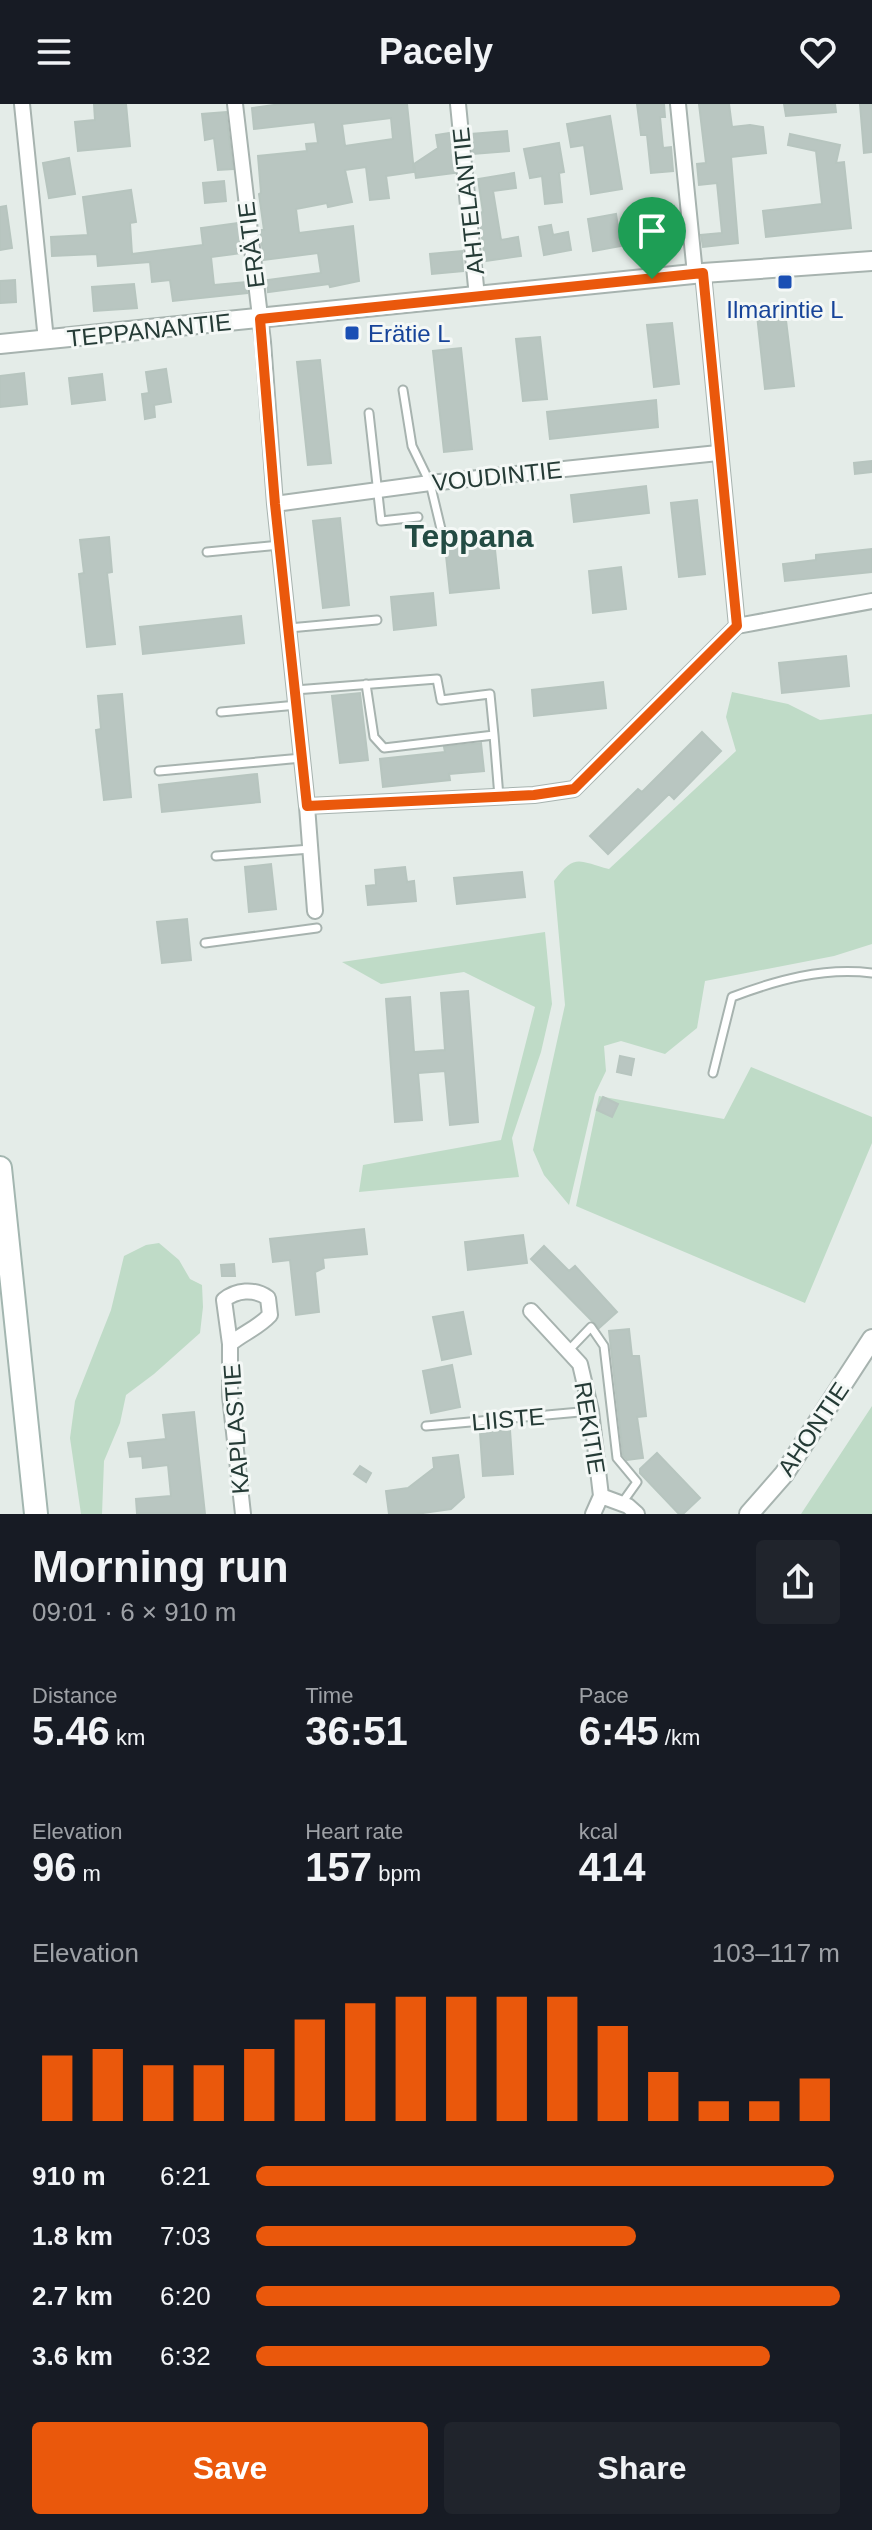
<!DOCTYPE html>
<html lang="en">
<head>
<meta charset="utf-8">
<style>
	:root { --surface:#171b24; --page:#20242c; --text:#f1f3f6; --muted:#9ea1a6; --accent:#ea580c }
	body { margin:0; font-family:Arial,sans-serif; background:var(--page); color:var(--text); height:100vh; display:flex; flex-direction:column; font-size:30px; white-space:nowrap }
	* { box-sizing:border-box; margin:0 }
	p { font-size:26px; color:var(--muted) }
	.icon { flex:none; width:44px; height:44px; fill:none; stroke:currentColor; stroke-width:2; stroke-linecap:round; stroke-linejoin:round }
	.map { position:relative; height:1410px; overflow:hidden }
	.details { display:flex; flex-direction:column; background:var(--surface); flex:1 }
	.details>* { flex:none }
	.pin { position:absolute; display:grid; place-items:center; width:68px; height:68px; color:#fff; margin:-82px -34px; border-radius:50% 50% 50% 0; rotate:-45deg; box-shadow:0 0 8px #0007 }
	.pin .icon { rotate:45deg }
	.round { display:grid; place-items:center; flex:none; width:84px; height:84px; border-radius:8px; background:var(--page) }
	.head { display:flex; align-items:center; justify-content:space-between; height:136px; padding:0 32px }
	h1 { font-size:44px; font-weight:700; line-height:60px }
	.metrics { display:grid; grid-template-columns:repeat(3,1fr); gap:12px; height:136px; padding:8px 32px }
	.metrics div { display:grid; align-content:center }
	.metrics b { font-size:40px; font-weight:700 }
	.metrics small { font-size:22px; font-weight:400 }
	.metrics p { font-size:22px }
	.chart { height:224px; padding:16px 32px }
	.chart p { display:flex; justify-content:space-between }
	.chart svg { width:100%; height:144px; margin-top:8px; stroke:var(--accent); stroke-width:6 }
	.action { display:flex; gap:16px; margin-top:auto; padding:16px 32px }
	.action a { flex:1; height:92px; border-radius:8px; background:var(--accent); color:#fff; font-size:32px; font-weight:700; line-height:92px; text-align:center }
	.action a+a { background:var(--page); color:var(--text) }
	ul { padding:0 32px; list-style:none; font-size:26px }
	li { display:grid; grid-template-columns:128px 96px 1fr; align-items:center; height:60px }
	li i { height:20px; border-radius:10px; background:var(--accent) }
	header { display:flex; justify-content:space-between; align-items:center; height:104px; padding:0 32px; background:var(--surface); font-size:36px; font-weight:700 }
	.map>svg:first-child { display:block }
	.green { fill:#bfdbc7 }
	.building { fill:#b9c6c1; stroke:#b7c5bf; stroke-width:2; fill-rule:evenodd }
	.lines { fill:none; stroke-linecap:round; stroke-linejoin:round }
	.service-casing { stroke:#a7b3af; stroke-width:11 }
	.minor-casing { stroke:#a7b3af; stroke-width:18 }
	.tertiary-casing { stroke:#a7b3af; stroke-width:22 }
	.secondary-casing { stroke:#a3b6b0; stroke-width:26 }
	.service { stroke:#fff; stroke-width:7 }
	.minor { stroke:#fff; stroke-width:14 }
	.tertiary { stroke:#fff; stroke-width:18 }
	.secondary { stroke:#fff; stroke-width:22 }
	.route-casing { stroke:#fff; stroke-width:16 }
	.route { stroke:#ea580c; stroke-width:10 }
	.transit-dot { fill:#1a4fb4; stroke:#f4f8f6; stroke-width:3 }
	.labels { text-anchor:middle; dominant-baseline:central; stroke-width:6; stroke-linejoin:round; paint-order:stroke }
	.street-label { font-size:24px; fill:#253b36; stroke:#f4f8f6 }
	.transit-label { font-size:24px; fill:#164399; stroke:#f4f8f6 }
	.district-label { font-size:32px; font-weight:bold; fill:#234b43; stroke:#f4f8f6 }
</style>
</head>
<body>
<header><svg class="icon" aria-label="menu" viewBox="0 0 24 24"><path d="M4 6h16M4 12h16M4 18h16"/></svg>Pacely<svg class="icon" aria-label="heart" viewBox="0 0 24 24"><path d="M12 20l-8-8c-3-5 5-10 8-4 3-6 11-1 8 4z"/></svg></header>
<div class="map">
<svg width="872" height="1410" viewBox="0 0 872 1410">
	<rect width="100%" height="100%" fill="#e4ece8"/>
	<path class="green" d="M732,588L788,600L820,616L872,610V840L834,852L705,877L697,924L665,950L621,937L604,942L606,967L595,990L569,1101L544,1071L533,1046L565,901L554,777C575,749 578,757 609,765L736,647L726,613Z
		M545,828L552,900L541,948L512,1034L519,1073L359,1088L363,1061L501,1036L535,903L464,868L381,880L342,858Z
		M751,963L872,1013V1039L805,1199L576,1102L599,992L724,1015Z
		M159,1139L179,1156L190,1175L202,1181L203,1203L200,1229L154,1270L126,1291L120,1319L104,1357L102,1410H81L70,1334L75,1297L111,1206L124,1152L146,1141Z
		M872,1302V1410H801Z"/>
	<path class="building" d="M94,0H126L130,42L78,47L75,18L95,16Z
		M281,0H407L414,68L386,72L389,94L370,96L366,63L345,66L352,98L328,103L327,99L296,105L299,129L353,122L359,177L330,183L329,180L268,188L267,176L321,169L318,149L264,156L260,126H264L259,90L261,89L258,52L307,47L306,40L318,39L315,18L254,25L252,4ZM391,14L393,35L345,42L342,20Z
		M637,0H664L665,13H660L663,44L671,43L673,67L651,69L647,31H641Z
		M699,0H729L732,23L750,21L763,23L766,49L731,53L738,139L703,143L701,131L722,129L717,79L699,81L697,60L706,59Z
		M784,0H835L836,8L786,12Z
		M860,0H872V48L864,49Z
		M226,8L233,65L218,66L214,34L205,36L202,10Z
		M610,12L622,85L591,90L584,41L571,43L567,20Z
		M507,27L509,47L473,50L471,30Z
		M450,29L455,69L416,74L414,60L438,44L436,31Z
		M790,30L840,41L836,59L844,58L851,124L766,133L763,107L822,100L816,47L788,41Z
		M559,39L564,68L559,69L562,98L545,100L542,72L530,74L524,45Z
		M69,54L75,90L49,94L43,59Z
		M514,69L516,84L493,87L501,136L518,133L521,152L485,157L479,109L483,108L478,75Z
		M224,77L226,97L205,99L203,79Z
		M131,86L136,118L130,119L132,150L203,141L201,124L239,119L242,149L211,153L214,181L246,178L247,189L173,197L170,176L152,178L150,158L98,162L97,150L52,152L51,133L88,131L83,93Z
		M6,102L12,144L0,146V103Z
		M674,102L679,135L651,139L646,107Z
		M616,110L621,142L593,147L588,115Z
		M551,121L553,131L568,128L571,146L544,151L539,123Z
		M462,147L463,167L432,170L430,150Z
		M15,176L16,198L0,199V177Z
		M134,180L137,204L94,207L92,183Z
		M785,208L794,282L765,285L757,211Z
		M672,219L679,280L654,283L647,221Z
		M540,233L547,295L523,297L516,235Z
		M461,244L472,345L444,348L433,247Z
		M320,256L331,359L308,361L297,258Z
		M166,265L171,298L154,301L155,313L145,315L142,290L149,289L146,268Z
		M24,269L27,300L0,303V272Z
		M102,270L105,296L72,300L69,274Z
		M656,296L658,323L550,335L547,308Z
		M872,357V368L855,370L854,359Z
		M646,382L649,409L574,418L571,391Z
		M697,396L705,470L679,473L671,399Z
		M340,414L349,501L323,504L313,417Z
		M109,433L112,468L107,469L115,540L87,543L79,470L84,469L80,436Z
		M494,436L499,484L450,489L445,442Z
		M872,445V468L785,477L783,460L816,456V451Z
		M621,463L626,505L593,509L589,467Z
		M433,489L436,521L394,526L391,493Z
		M241,512L244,539L143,550L140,523Z
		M846,552L849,582L782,589L779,559Z
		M603,578L606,604L534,612L532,586Z
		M360,589L368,656L340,659L332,592Z
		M122,590L131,693L104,696L96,626L101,625L98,592Z
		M702,628L721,647L674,695L669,690L608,750L590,732L638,685L642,688Z
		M481,639L484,667L449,670L450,676L383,683L380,655L445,648L444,643Z
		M257,670L260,698L162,708L159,681Z
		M271,760L276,805L249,808L245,763Z
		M405,763L407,778L414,777L416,797L368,801L366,782L376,781L375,766Z
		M522,768L525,793L457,800L454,774Z
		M187,815L191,856L162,859L157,818Z
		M468,887L478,1018L450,1021L445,967L418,969L422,1016L395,1018L386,895L410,893L414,948L445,946L441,889Z
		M620,952L634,955L631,971L617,968Z
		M603,993L618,1000L612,1013L597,1006Z
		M364,1125L367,1150L323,1154L324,1164L315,1168L319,1208L296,1211L290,1156L273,1158L270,1135Z
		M523,1131L527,1159L468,1166L465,1138Z
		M544,1142L569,1167L575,1162L617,1208L599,1224L531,1155Z
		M234,1160L235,1172H222L221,1161Z
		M463,1208L471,1250L442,1256L433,1213Z
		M629,1225L632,1252H639L646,1312L637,1313L643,1354L627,1356L623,1351L609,1227Z
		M452,1261L460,1303L431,1309L423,1267Z
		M194,1308L205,1410L137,1409L136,1395L171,1392L168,1361L143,1364L142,1352L130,1353L128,1339L166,1335L163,1311Z
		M510,1326L513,1370L483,1372L480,1329Z
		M657,1349L700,1394L683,1410H679L640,1369V1365Z
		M458,1351L464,1393L451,1405L416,1410H389L386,1387L408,1384L434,1364L433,1354Z
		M360,1362L371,1369L366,1378L354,1370Z"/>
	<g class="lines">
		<g class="service-casing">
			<path id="service" d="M403,286L412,342L430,379L441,425
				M369,309L381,417L418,413
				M207,448L280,441
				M289,524L377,516
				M295,586L437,575L441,596L490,590L494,631L384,644L374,633L366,580
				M221,608L297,601
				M494,631L499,693
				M159,667L302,654
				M216,752L311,745
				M205,839L317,824
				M713,969L732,893C777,876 823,863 872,869
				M568,1247L591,1223L604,1242L617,1354L637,1378L622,1399
				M426,1322L591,1307"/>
		</g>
		<g class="minor-casing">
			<path id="minor" d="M22,0L46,236
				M235,0L263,238L275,400L307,702L315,807
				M458,0L477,193
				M678,0L695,170
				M703,169L737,522
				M275,400L430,379L718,349
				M307,702L534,691L574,685L737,522L872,497
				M531,1207L580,1260L591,1307L601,1392L593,1410
				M230,1240C243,1229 258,1224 270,1211L268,1194C254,1184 236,1186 224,1196L230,1240V1292L243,1410
				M601,1392L628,1402L637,1410"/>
		</g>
		<g class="tertiary-casing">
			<path id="tertiary" d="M0,240L703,169L872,157
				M749,1410L784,1370L872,1235"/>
		</g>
		<g class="secondary-casing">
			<path id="secondary" d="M0,1064L36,1410"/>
		</g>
		<use href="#service" class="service"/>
		<use href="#minor" class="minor"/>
		<use href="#tertiary" class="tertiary"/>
		<use href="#secondary" class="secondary"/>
	</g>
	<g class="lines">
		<g class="route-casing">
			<path id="route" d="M703,169L737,522L574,685L534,691L307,702L275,400L260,215Z"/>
		</g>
		<use href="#route" class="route"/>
	</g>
	<g class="transit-dot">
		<rect x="777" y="170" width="16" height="16" rx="4"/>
		<rect x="344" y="221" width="16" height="16" rx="4"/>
	</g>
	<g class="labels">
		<g class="street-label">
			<text transform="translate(468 97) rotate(-96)">AHTELANTIE</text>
			<text transform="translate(251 141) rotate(-97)">ERÄTIE</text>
			<text transform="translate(149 226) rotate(-6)">TEPPANANTIE</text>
			<text transform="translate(497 372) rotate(-6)">VOUDINTIE</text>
			<text transform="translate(508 1315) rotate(-5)">LIISTE</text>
			<text transform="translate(590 1324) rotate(81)">REKITIE</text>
			<text transform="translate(236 1325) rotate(-94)">KAPLASTIE</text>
			<text transform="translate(813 1325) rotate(-56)">AHONTIE</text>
		</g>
		<g class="transit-label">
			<text x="785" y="205">Ilmarintie L</text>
			<text x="368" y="229" text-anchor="start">Erätie L</text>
		</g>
		<g class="district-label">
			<text x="469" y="432">Teppana</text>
		</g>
	</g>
</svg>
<div class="pin" style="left:652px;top:175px;background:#1e9e55"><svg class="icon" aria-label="arrive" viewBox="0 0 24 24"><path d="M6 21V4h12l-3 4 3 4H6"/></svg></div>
</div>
<section class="details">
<div class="head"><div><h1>Morning run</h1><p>09:01 · 6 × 910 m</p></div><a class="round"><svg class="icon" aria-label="share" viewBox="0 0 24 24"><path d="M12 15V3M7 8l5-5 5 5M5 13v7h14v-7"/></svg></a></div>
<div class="metrics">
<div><p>Distance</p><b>5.46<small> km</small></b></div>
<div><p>Time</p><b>36:51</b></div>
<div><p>Pace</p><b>6:45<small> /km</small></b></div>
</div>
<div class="metrics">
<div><p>Elevation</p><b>96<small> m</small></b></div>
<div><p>Heart rate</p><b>157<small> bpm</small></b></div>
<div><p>kcal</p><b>414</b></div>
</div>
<div class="chart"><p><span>Elevation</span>103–117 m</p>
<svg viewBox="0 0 160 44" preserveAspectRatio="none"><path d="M5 44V24M15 44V22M25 44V27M35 44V27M45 44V22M55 44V13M65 44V8M75 44V6M85 44V6M95 44V6M105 44V6M115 44V15M125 44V29M135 44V38M145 44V38M155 44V31"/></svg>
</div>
<ul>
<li><b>910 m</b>6:21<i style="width:99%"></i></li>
<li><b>1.8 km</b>7:03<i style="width:65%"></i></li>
<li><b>2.7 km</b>6:20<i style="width:100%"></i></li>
<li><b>3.6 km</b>6:32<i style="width:88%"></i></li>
</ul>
<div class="action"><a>Save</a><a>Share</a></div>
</section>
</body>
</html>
